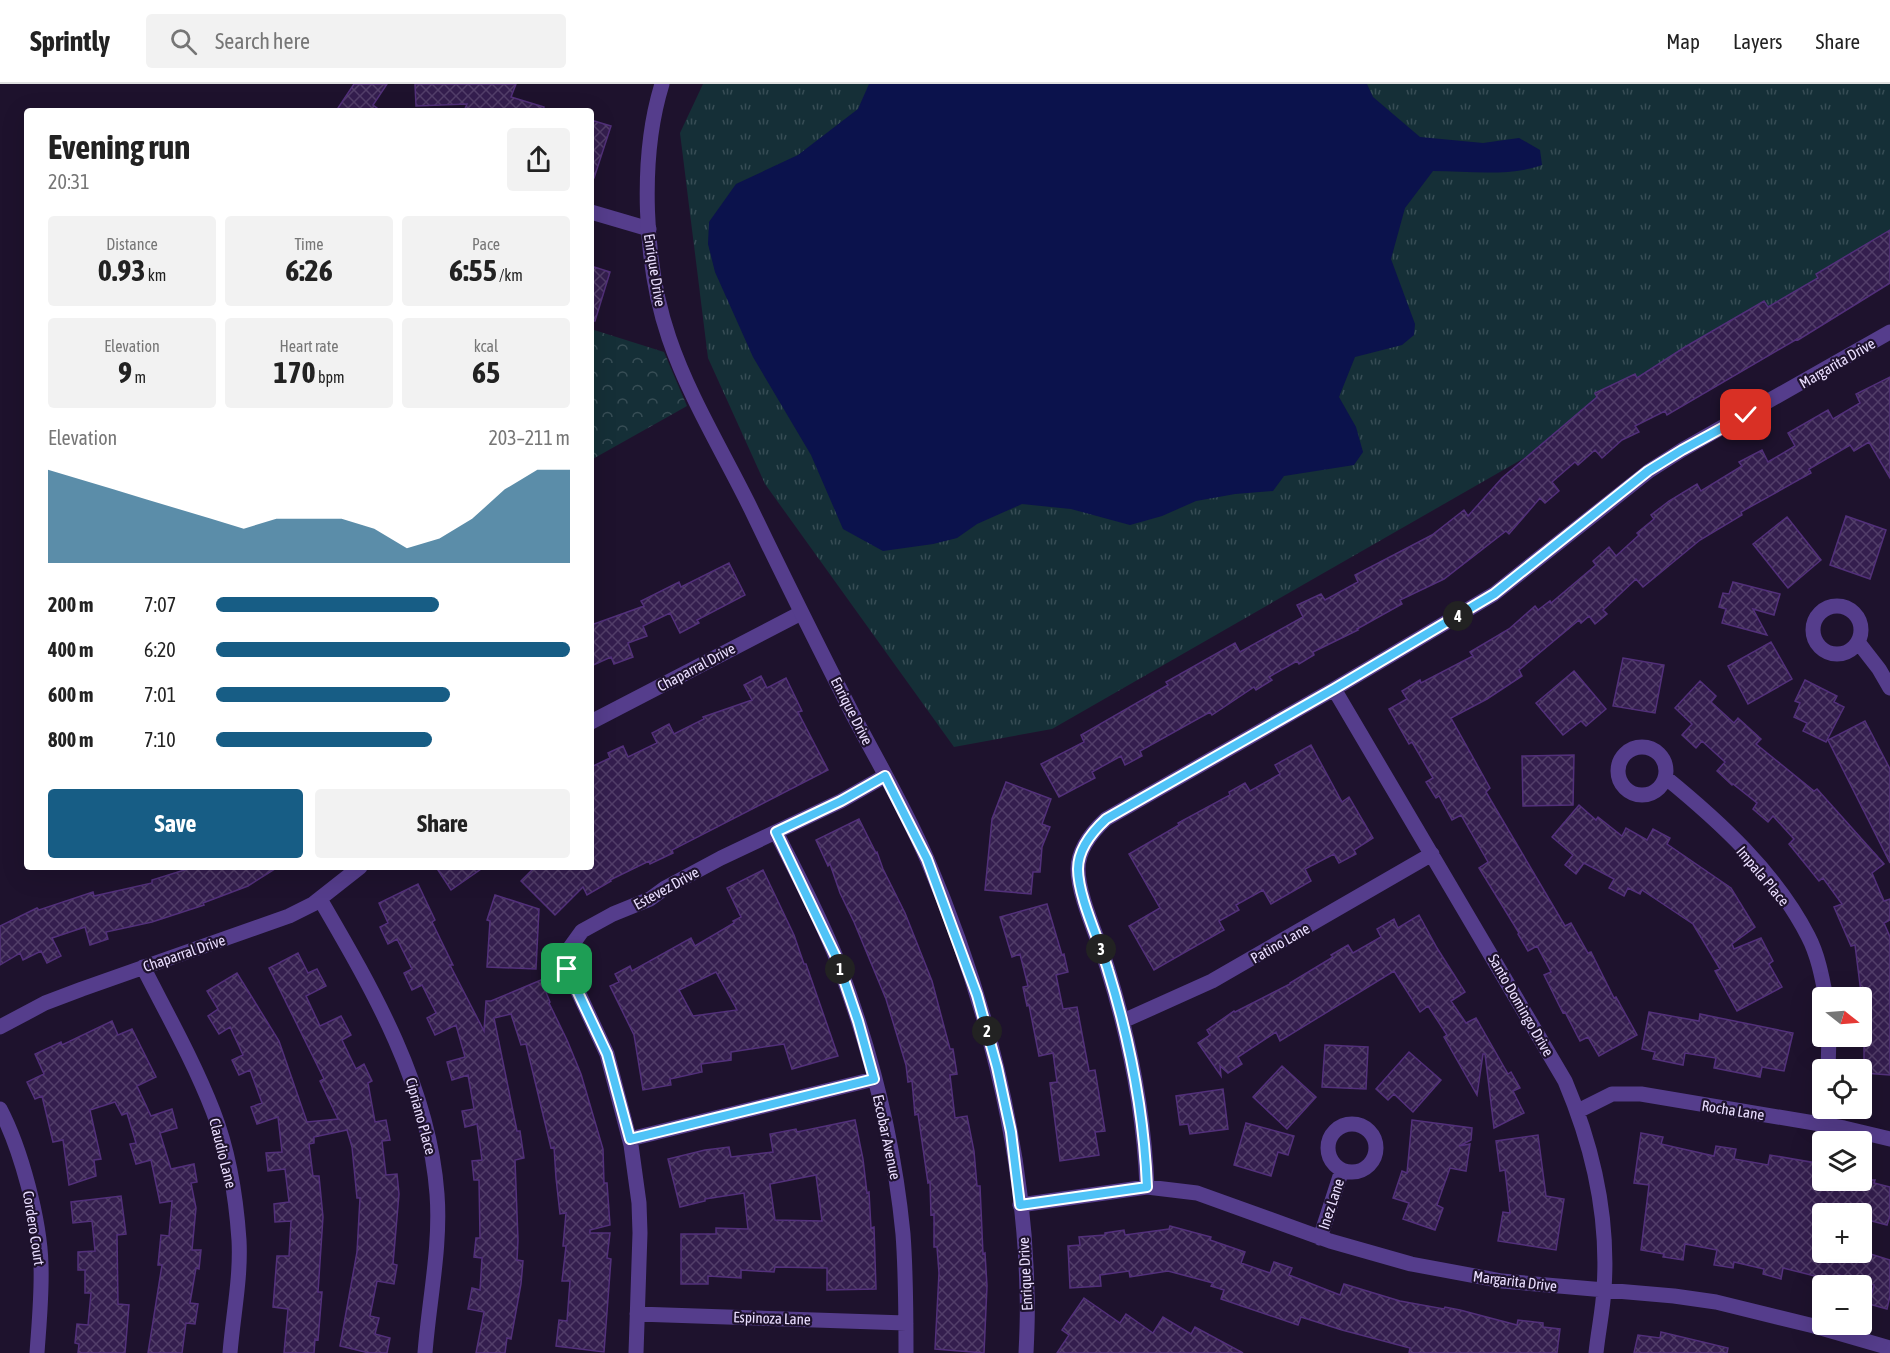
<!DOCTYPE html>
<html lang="en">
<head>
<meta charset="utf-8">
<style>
	:root { --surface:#fff; --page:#f2f2f2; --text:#222; --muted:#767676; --line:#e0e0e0; --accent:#175d85 }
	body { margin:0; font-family:"Asap Condensed",sans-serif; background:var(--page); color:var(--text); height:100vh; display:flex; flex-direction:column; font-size:22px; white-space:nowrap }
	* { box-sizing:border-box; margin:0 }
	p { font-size:20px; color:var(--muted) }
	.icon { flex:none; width:33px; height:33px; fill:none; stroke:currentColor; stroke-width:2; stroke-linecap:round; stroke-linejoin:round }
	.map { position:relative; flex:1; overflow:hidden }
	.details { position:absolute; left:24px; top:24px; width:570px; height:762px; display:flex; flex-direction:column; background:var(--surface); border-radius:6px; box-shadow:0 6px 24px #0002 }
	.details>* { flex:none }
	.needle { width:39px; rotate:107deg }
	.controls { position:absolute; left:1812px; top:903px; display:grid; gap:12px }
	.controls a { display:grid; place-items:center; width:60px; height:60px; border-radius:6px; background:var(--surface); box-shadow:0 6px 24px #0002; font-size:30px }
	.pin { position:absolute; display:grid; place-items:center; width:51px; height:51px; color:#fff; margin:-26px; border-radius:12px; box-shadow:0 3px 9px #0006 }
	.km { position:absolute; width:30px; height:30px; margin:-15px; border-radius:50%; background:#222; color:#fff; font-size:16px; line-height:30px; text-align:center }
	.round { display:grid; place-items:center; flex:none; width:63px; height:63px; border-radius:6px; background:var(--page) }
	.head { display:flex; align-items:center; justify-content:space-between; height:102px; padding:0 24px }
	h1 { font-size:33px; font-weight:700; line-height:45px }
	.stats { display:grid; grid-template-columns:repeat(3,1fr); gap:9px; height:102px; padding:6px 24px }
	.stats div { display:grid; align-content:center; border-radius:6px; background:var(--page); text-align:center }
	.stats b { font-size:30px; font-weight:700 }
	.stats small { font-size:16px; font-weight:400 }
	.stats p { font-size:16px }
	.chart { height:168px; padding:12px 24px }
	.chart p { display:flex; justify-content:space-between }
	.chart svg { width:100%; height:108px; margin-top:6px; fill:var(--accent); opacity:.7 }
	.cta { display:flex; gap:12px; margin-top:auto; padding:12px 24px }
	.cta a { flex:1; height:69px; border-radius:6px; background:var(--accent); color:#fff; font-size:24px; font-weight:700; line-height:69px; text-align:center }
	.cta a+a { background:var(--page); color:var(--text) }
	ul { padding:0 24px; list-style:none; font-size:20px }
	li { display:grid; grid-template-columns:96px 72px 1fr; align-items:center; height:45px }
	li i { height:15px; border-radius:8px; background:var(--accent) }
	header { display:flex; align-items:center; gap:36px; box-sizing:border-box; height:84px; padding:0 30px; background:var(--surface); border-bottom:2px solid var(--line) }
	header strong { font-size:28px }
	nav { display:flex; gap:33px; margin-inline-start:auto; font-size:21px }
	.search { width:420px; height:54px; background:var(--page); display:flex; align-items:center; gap:15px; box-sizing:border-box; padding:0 21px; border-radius:6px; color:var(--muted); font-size:22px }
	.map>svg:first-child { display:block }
	.grass { fill:url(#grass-tufts) }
	.forest { fill:url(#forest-crowns) }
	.water { fill:#0b124c }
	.building { fill:url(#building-cross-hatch); stroke:#52307a; stroke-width:1.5; fill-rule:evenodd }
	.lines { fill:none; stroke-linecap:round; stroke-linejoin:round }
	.minor { stroke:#553d8c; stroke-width:15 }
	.tertiary { stroke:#553d8c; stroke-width:15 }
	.route-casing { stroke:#fff; stroke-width:12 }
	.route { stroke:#4fc3f7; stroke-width:8 }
	.labels { text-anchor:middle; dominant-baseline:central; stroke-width:4.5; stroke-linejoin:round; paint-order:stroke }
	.street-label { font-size:15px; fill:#eadeff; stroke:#1e122d }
</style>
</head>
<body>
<header>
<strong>Sprintly</strong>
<div class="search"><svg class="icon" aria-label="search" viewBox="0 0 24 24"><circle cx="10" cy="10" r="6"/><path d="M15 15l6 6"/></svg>Search here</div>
<nav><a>Map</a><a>Layers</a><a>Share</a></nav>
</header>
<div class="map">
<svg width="1890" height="1269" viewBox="0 0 1890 1269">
	<defs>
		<pattern id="grass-tufts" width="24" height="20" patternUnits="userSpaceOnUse" patternTransform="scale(1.5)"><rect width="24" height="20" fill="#152f37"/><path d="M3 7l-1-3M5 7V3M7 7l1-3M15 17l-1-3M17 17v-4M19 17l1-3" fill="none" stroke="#374d55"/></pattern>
		<pattern id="forest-crowns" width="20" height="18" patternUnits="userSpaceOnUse" patternTransform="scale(1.5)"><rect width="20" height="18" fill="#152f37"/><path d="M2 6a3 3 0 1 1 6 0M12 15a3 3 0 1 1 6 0" fill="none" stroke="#374d55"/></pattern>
		<pattern id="building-cross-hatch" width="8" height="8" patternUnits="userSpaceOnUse" patternTransform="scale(1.5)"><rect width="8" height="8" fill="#341e4e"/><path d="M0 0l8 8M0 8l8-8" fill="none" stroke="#523e69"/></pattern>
	</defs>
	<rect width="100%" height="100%" fill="#1e122d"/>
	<path class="grass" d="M703,0H1890V164L1052,645L954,663L765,400L708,274L680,49Z"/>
	<path class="forest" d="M591,245L664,268L687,322L591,376Z"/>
	<path class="water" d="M869,0H1367L1373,13L1420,53L1483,59L1519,54L1540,66L1542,81C1509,93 1468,87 1433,87L1405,124L1391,175L1415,240L1414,251L1402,261L1355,273L1339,313L1356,343L1363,368L1354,381L1284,392L1273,407L1235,410L1196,417L1162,432L1130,441L1071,425L1022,420L977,440L957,454L933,460L883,467L843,445L811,371L753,273L715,188L708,160L709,138L736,100L798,71L858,25Z"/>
	<path class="building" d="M354,0H387L373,21L381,27H336Z
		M415,0H516L511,13L544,23L543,27H464L467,20L416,22Z
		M591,36L611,42L594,94H591Z
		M1890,146V199L1798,256L1797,255L1667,331L1665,327L1635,342L1639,348L1622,356L1602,374L1595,366L1578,381L1575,378L1552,398L1559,407L1545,419L1540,414L1509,450L1506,447L1444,495L1400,516L1402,520L1357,545L1358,546L1313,568L1314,571L1299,580L1297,577L1269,593L1272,596L1256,606L1254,603L1212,631L1210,628L1140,667L1142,672L1125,681L1121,672L1092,688L1095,694L1059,713L1041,680L1084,658L1081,651L1168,601L1166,598L1235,559L1240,568L1303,533L1297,521L1321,510L1325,516L1358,498L1355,491L1432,451L1464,426L1468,432L1502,394L1597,313L1595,309L1635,290L1637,294L1685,263L1764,217L1768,223L1818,194L1816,190Z
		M591,182L610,188L595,237H591Z
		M1890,293V394L1869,358L1854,367L1850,361L1809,385L1811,389L1741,428L1742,431L1700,456L1643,503L1636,495L1603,526L1607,530L1595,540L1589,532L1581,539L1579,536L1519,586L1522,592L1487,615L1451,634L1490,704L1486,708L1565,842L1571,839L1588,869L1591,868L1614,914L1616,913L1637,951L1599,972L1588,953L1580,957L1565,928L1563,929L1544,891L1551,888L1537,862L1528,867L1518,850L1519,849L1479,784L1488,778L1461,731L1452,736L1439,712L1436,714L1426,698L1433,694L1412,658L1409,660L1389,625L1407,615L1402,607L1420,596L1421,599L1473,572L1470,568L1509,545L1535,522L1538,526L1550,517L1551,519L1596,481L1593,477L1609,463L1616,472L1639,451L1637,449L1654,435L1651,431L1669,417L1697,400L1701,407L1742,382L1739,378L1762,366L1768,378L1795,362L1788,349L1828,326L1833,335L1860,319L1856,310Z
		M1846,432L1886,446L1870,495L1830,481Z
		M1787,433L1821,476L1788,504L1753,460Z
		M729,479L745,511L697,536L699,539L680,549L670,529L643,542L647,552L628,559L633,573L614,580L611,573L591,582V541L644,522L641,517L679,498L681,503Z
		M1733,498L1780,510L1774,531L1753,525L1767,551L1722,539L1726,525L1719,523L1723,509L1729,510Z
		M1771,558L1792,595L1748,620L1728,582Z
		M1623,574L1664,581L1655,629L1613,622Z
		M1574,587L1606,625L1586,642L1581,637L1563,651L1536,619Z
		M761,592L767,604L786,594L802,627L798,628L828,686L672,766L673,769L650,780L649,777L610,796L611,797L587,811L583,803L555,831L521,797L535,783H591V683L610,674L608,669L623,662L628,673L657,659L652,649L669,640L674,650L704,635L703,633L752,616L744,601Z
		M1805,596L1837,612L1834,618L1844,623L1826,658L1803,647L1807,639L1794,633L1800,619L1795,617Z
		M1700,597L1716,612L1711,618L1734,639L1738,634L1761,655L1756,660L1814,707L1817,705L1884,780L1872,789L1884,817L1890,815V836L1884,839L1890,853V991L1864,989V938H1868L1867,908L1861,909L1855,861L1851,862L1834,823L1842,820L1823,794L1819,797L1789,760L1794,755L1773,732L1768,738L1753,725L1757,719L1733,700L1732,701L1717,687L1725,678L1702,657L1696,664L1682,651L1692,640L1675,624Z
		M1865,637L1890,685V779L1828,656Z
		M1311,661L1342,718L1349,713L1373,754L1354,766L1356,770L1339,779L1334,770L1305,785L1311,797L1271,820L1263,806L1236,821L1239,826L1219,837L1224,846L1154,886L1129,842L1160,824L1129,770L1179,741L1178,739L1230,711L1229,708L1245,699L1250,707L1280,690L1275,681Z
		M1574,671L1573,721L1523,722L1522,672Z
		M1006,698L1051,715L1042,740L1050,743L1042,763L1040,788H1033L1031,810L985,806L992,735Z
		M1579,721L1596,736L1598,733L1622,752L1626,744L1647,756L1653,745L1670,754L1667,760L1731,804L1755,843L1732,860L1734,865L1761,854L1773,877L1769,880L1782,903L1737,927L1715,887L1720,885L1693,840L1642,806L1640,810L1628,804L1624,812L1609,804L1614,795L1584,779L1576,790L1565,781L1573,771L1552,753Z
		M859,735L876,769L877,768L883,785L905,829L932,897L950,965H953L957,990L950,991L955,1034L967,1032L974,1067L977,1102H980L983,1170L985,1169L987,1202L984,1269L935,1265L939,1189L937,1163H934V1130L931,1131L930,1098L928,1099L918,1030L915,1031L912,997L908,998L906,981L886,915L854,838L840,809L830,780L828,782L816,756Z
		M194,783H278L248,802L203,819L204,821L152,838L106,848L108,855L90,861L85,843L52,854L61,872L47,879L41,867L23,876L20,869L0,881V842L37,824L39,826L93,808L94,812L152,799V796Z
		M436,783H484L451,806Z
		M763,786L794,851L804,880H806L838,972L792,985L784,960L731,968V976L701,980L702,988L670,995L671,1001L643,1006L634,951L610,902L619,898L615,890L630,882L632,887L691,854L695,862L734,839L733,837L741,833L727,804ZM716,888L737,926L693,932L679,906Z
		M418,800L435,836L432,838L453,881H450L484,947L486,917H491L541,896L550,918L549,919L567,956L581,990L603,1065L604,1099H607L610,1141L590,1146V1149H610L607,1174L611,1175L604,1268L556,1262L559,1236L567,1237L570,1197H562L566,1162H563L566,1129L560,1130L556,1094L554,1063L551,1064L526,960L521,961L511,930L494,934L517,1047H520L524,1074L515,1076L518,1156L517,1176L523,1177L521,1200L511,1255L507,1254L505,1269H476L484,1228L468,1225L472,1204L480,1206L482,1174L474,1173L476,1154H480L479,1096H474L472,1077L482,1076L477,1040L465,1043L462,1027L474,1025L468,991L452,996L447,978L465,973L456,941L435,951L427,934L436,929L422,901L412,906L404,889L412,885L397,855L388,860L380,843L388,839L379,819Z
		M495,811L539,825L536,885L487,883L490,837L487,836Z
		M1047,820L1062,871L1064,870L1068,888L1056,891L1063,925L1077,923L1089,987L1095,986L1105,1047L1095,1048L1099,1071L1060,1077L1050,999L1057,998L1053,969L1039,972L1029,921L1027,922L1023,903L1028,902L1020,870L1012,873L1000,833Z
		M1419,831L1437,864L1465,908L1451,917L1466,939L1476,934L1508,990L1511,988L1520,1004L1513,1007L1524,1029L1494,1044L1485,970H1483L1477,1011L1444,953L1447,951L1428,922L1420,928L1394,887L1280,957L1276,948L1238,973L1242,980L1228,989L1220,982L1221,992L1198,959L1210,951L1207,946L1234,927L1235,928L1290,900V899L1333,873L1331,871L1348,861L1353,869L1381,853L1377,845L1394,835L1398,844Z
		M298,869L308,889L317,885L326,902L306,912L320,942L341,932L351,951L342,956L356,985L364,980L372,997L368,999L375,1038L386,1036L390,1056L382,1057L386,1091L397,1090L399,1110L393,1180L397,1181L394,1200L377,1197L370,1232L379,1234L375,1250L390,1254L387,1269H369L340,1262L357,1168L360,1114H357L352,1063L347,1046L314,1053V1059L309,1060L313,1092H319L323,1133L318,1208H322L318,1256L315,1255L314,1269H284L288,1225L273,1223L277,1172H289L291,1137L275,1138L274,1120L289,1118L285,1085L268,1087L266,1069L282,1068L278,1033L257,1040L251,1023L262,1019L250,986L239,991L232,976L243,971L230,943L219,950L208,932L218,925L207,907L237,889L279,957L307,1038L338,1035L320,997L324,995L269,884Z
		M1649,928L1699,937L1700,930L1793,949L1784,987L1762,983L1760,993L1714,984L1716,974L1685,969L1683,981L1653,975L1655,968L1642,965Z
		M112,937L118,951L132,945L156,993L137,1002L151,1032L172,1025L177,1044L160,1049L171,1085L194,1080L197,1098L191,1099L196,1124L192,1166H201L199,1185L196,1184L190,1219L198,1220L195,1240L186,1239L182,1269H148L162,1181H158L161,1151L169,1152L172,1117L160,1119L151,1076L136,1080L130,1060L136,1059L127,1029L122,1031L115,1018L90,1026L101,1075L94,1076L96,1092L69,1101L63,1056L53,1058L42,1012L35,1015L27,998L44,990L35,970L61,958L62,961Z
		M1325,961L1368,963L1366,1005L1322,1003Z
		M1409,968L1441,996L1413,1028L1394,1010L1388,1016L1376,1005Z
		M1282,982L1316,1013L1287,1045L1253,1013Z
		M1223,1005L1228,1045L1190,1050L1188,1040L1180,1041L1176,1012Z
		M855,1036L863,1075L867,1109L869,1108L871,1144L874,1143L876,1205L827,1206V1184L775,1183L774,1188L741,1186V1194L708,1192V1200H681V1150H716V1144L748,1145L744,1109L705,1115V1117L680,1123L668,1075L705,1066L729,1063L731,1073L773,1068L770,1050L796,1045L797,1048ZM816,1091L822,1137L775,1136L770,1100Z
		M1412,1036L1472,1044L1471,1056L1459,1062L1470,1060L1466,1087L1450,1084L1437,1121L1443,1124L1435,1146L1403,1135L1409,1119L1393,1114L1402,1087L1407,1089Z
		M1246,1039L1294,1052L1288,1071L1278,1068L1271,1092L1234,1081Z
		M1641,1049L1663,1053L1661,1060L1714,1072L1716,1062L1736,1065L1734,1075L1768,1081L1770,1071L1822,1080V1096H1875L1874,1099L1890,1103V1132L1887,1141L1868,1136L1869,1132L1835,1123L1834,1130H1822V1168H1864L1890,1176V1212L1887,1225L1869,1220L1874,1201L1839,1191L1836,1202H1817L1819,1193L1783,1184L1781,1195L1763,1190L1764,1185L1734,1178L1733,1184L1714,1181L1717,1166L1685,1160L1683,1176L1663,1173L1664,1170L1641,1166L1649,1101L1634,1099Z
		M1538,1051L1546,1112L1564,1115L1556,1166L1498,1157L1503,1128L1510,1129L1505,1086L1500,1087L1496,1057Z
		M121,1112L126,1150L117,1151L118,1220L129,1221L125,1269H78L79,1260L75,1259L77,1240L88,1241L91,1209H85V1186H78V1168L95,1167L92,1137L73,1139L71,1118Z
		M1170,1142L1211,1153L1210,1156L1245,1168L1241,1179L1270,1189L1274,1178L1292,1184L1289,1191L1340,1211L1344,1200L1400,1217L1444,1225L1445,1223L1460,1226L1517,1241L1518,1236L1543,1239V1243L1560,1245L1557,1269H1409L1410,1264L1342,1246L1301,1233L1298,1241L1221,1215L1224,1206L1211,1202L1213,1199L1168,1187L1130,1193L1129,1187L1100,1191L1101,1202L1070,1204L1068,1162L1080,1161L1079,1153L1105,1151V1149L1124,1146L1125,1151L1169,1145Z
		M1084,1214L1120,1239L1126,1230L1153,1249L1163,1233L1191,1250L1195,1243L1243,1269H1057L1069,1251L1062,1246Z
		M1661,1248L1728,1264L1727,1269H1634L1638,1251L1660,1254Z"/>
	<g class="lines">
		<path class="minor" d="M591,128L649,145
			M1813 546a24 24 0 1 1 48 0a24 24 0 1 1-48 0Z
			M1858,558L1879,585L1890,604
			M1334,605L1565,997C1593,1063 1609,1133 1604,1205C1603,1226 1598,1248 1596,1269
			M591,638L801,529
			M1618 687a24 24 0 1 1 48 0a24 24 0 1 1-48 0Z
			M1665,693C1719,737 1776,789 1808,852C1818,871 1822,893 1826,914
			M776,748C797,790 820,832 837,876C870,963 894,1057 903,1150C906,1190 906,1229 906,1269
			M320,815C373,906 429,1002 437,1110C441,1163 429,1216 425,1269
			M143,883C167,930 194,978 213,1027C229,1068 236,1112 239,1156C241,1194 233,1231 230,1269
			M1123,937L1212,897L1432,770
			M0,943L45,919L82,905L289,832L313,820L360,783
			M1828,986L1829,952
			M0,1025C21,1065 40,1136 41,1181C42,1210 39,1240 37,1269
			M1578,1027L1612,1010H1641L1844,1044L1890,1055
			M1819,1040L1822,1022
			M1328 1064a24 24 0 1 1 48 0a24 24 0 1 1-48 0Z
			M630,1055L874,995
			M1147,1103C1144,1029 1130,957 1108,886C1100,858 1078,813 1078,785C1078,765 1092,748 1106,735L1334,605L1494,510L1649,387L1682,366L1890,248
			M1020,1121L1147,1103L1197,1109L1330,1157L1411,1180L1502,1197L1674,1212L1716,1218L1814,1242L1890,1264
			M1320,1154L1342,1086
			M637,1230L906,1239
			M636,1269L640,1149L639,1119L631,1061L607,970L567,884L569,865L582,847L613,830L650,815L665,804L721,774L841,717L885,692"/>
		<path class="tertiary" d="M662,0C639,74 644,181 669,254C689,313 723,368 751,425C784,494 818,562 853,631C878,678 906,726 927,775C985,911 1024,1060 1027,1208C1028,1228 1027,1249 1026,1269"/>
	</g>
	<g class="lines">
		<g class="route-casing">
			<path id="route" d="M567,885L607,970L630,1055L874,995L858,937L837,875L776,748L841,717L885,692L927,775L977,911L997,983L1011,1048L1020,1121L1147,1103C1144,1029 1130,957 1108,886C1100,858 1078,813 1078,785C1078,765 1092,748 1106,735L1334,605L1494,510L1648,387L1682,366L1746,331"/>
		</g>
		<use href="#route" class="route"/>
	</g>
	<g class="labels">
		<g class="street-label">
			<text transform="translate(655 186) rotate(81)">Enrique Drive</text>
			<text transform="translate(1837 279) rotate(-30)">Margarita Drive</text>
			<text transform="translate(696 583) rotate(-28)">Chaparral Drive</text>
			<text transform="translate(852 627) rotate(63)">Enrique Drive</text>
			<text transform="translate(1763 792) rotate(50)">Impala Place</text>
			<text transform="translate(666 804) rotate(-29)">Estevez Drive</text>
			<text transform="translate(1280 859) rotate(-30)">Patino Lane</text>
			<text transform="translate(184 869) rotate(-19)">Chaparral Drive</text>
			<text transform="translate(1521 921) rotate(60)">Santo Domingo Drive</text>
			<text transform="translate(1733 1026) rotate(9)">Rocha Lane</text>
			<text transform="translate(421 1032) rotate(75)">Cipriano Place</text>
			<text transform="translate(887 1053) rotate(78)">Escobar Avenue</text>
			<text transform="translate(223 1069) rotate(76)">Claudio Lane</text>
			<text transform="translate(1331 1120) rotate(-72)">Inez Lane</text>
			<text transform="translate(34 1144) rotate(81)">Cordero Court</text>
			<text transform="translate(1025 1190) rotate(-93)">Enrique Drive</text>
			<text transform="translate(1515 1197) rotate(7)">Margarita Drive</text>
			<text transform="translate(772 1234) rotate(2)">Espinoza Lane</text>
		</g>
	</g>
</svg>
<div class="controls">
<a><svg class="needle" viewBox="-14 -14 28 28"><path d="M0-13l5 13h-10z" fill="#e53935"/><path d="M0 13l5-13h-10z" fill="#767676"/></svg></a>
<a><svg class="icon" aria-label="locate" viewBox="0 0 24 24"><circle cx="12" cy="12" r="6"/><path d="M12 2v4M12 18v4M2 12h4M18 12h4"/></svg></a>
<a><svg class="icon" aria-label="layers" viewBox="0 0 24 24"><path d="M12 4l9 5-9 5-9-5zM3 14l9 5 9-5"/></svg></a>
<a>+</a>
<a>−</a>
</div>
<div class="pin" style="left:567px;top:885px;background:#1e9e55"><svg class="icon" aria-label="arrive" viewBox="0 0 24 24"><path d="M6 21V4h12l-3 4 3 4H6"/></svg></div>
<div class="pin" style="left:1746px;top:331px;background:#d93025"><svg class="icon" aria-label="check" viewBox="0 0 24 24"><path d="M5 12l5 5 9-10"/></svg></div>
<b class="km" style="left:840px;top:885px">1</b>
<b class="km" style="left:987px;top:947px">2</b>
<b class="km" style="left:1101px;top:865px">3</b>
<b class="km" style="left:1458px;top:532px">4</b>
<section class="details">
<div class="head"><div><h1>Evening run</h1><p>20:31</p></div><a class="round"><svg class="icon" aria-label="share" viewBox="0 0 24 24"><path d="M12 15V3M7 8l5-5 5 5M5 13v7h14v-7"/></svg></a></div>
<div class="stats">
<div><p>Distance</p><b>0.93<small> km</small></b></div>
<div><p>Time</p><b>6:26</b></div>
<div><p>Pace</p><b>6:55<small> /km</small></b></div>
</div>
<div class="stats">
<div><p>Elevation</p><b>9<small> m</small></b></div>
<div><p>Heart rate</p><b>170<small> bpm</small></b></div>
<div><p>kcal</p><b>65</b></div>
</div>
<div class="chart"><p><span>Elevation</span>203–211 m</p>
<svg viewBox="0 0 160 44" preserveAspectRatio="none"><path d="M0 44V6L10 10L20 14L30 18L40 22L50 26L60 30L70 26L80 26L90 26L100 30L110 38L120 34L130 26L140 14L150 6L160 6V44z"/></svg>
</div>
<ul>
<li><b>200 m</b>7:07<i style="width:63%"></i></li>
<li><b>400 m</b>6:20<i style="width:100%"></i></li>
<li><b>600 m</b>7:01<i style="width:66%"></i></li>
<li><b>800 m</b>7:10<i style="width:61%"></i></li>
</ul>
<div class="cta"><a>Save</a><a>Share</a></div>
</section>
</div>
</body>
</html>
